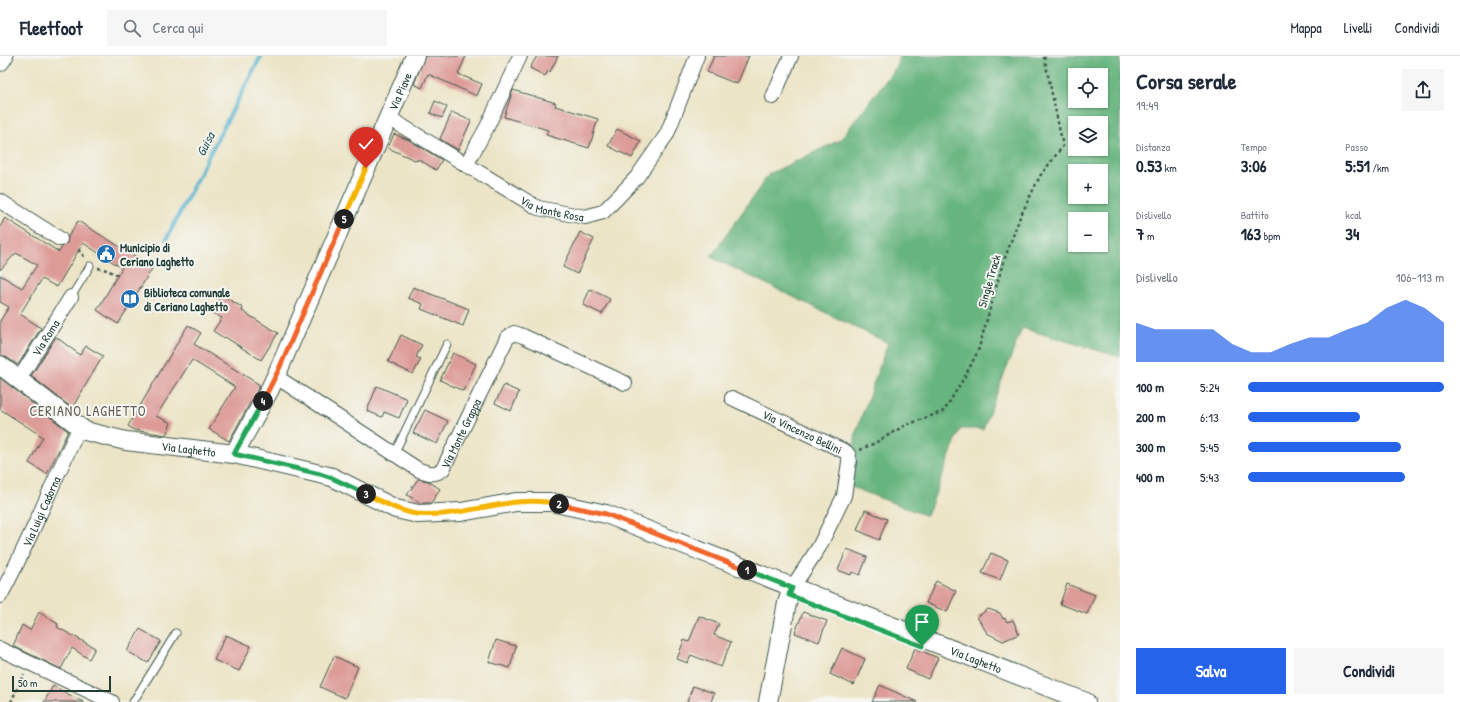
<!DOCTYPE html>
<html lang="it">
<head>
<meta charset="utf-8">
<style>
	:root { --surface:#fff; --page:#f6f6f7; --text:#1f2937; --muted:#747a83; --line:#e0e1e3; --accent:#2563eb }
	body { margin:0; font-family:"Patrick Hand",sans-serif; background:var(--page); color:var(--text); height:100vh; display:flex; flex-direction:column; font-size:15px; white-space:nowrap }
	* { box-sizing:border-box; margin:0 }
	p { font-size:13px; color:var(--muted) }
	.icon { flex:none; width:22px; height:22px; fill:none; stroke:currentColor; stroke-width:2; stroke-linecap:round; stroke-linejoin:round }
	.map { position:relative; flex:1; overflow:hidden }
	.side { display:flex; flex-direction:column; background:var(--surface); width:340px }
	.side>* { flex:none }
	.tools { position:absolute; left:1068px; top:12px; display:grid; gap:8px }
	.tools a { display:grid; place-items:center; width:40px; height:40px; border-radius:0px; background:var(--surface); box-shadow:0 1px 3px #0004; font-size:20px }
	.scale { position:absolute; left:12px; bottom:10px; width:99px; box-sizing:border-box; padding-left:4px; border:2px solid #1f3d34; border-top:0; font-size:11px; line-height:14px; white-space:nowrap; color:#1f3d34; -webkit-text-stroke:3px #f6f6f2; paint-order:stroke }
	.pin { position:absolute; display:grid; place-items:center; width:34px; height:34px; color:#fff; margin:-41px -17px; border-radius:50% 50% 50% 0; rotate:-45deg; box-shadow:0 0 4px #0007 }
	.pin .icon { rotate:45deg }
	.km { position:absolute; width:20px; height:20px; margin:-10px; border-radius:50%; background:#222; color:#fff; font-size:11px; line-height:20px; text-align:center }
	.round { display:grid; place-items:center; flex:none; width:42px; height:42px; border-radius:0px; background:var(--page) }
	.head { display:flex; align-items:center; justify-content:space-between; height:68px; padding:0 16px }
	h1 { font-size:22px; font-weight:800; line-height:30px }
	.figures { display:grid; grid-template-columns:repeat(3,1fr); gap:6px; height:68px; padding:4px 16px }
	.figures div { display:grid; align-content:center }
	.figures b { font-size:17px; font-weight:800 }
	.figures small { font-size:11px; font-weight:400 }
	.figures p { font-size:11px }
	.chart { height:112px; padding:8px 16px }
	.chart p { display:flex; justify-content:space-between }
	.chart svg { width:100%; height:72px; margin-top:4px; fill:var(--accent); opacity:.7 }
	.primary-button { display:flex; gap:8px; margin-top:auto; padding:8px 16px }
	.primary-button a { flex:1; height:46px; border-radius:0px; background:var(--accent); color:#fff; font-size:16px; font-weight:800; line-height:46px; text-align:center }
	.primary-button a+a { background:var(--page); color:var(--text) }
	ul { padding:0 16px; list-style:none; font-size:13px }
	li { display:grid; grid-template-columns:64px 48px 1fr; align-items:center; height:30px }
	li i { height:10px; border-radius:5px; background:var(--accent) }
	header { display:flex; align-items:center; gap:24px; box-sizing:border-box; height:56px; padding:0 20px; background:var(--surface); border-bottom:1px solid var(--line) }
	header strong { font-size:19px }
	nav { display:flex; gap:22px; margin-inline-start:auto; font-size:14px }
	.search { width:280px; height:36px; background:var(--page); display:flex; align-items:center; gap:10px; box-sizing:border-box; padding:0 14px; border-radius:0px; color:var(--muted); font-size:15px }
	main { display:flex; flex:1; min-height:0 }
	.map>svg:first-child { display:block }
	.forest { fill:#66b47e; stroke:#427859; fill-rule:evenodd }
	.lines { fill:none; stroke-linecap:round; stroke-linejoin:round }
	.stream { stroke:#51b4d0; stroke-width:4 }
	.building { fill:#dd9b98 }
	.service-casing { stroke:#3e564a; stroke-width:9 }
	.minor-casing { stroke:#3e564a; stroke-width:16 }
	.tertiary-casing { stroke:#3e564a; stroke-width:20 }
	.path { stroke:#3e564a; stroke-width:2.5; stroke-dasharray:3 3; stroke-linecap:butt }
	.service { stroke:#fff; stroke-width:7 }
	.minor { stroke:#fff; stroke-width:14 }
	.tertiary { stroke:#fff; stroke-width:18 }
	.split-1-casing { stroke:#fff; stroke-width:8 }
	.split-2-casing { stroke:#fff; stroke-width:8 }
	.split-3-casing { stroke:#fff; stroke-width:8 }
	.split-4-casing { stroke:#fff; stroke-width:8 }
	.split-5-casing { stroke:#fff; stroke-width:8 }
	.split-6-casing { stroke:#fff; stroke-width:8 }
	.split-1 { stroke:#22a559; stroke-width:5 }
	.split-2 { stroke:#f0652b; stroke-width:5 }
	.split-3 { stroke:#f5b400; stroke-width:5 }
	.split-4 { stroke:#22a559; stroke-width:5 }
	.split-5 { stroke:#f0652b; stroke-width:5 }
	.split-6 { stroke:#f5b400; stroke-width:5 }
	.labels { text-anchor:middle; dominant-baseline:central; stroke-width:4; stroke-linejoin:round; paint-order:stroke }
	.street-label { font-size:12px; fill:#1f3d34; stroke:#f6f6f2 }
	.poi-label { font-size:12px; font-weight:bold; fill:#1f3d34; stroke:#f6f6f2; text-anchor:start }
	.water-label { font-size:13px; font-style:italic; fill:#2c5b5b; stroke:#f6f6f2 }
	.quarter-label { font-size:14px; letter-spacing:1px; fill:#625e57; stroke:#f6f6f2 }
</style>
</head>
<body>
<header>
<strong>Fleetfoot</strong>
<div class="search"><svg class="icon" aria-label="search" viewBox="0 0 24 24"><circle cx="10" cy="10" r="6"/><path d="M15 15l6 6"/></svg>Cerca qui</div>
<nav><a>Mappa</a><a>Livelli</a><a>Condividi</a></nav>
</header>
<main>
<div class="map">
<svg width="1120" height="646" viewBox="0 0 1120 646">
	<rect width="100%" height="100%" fill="#f6f6f2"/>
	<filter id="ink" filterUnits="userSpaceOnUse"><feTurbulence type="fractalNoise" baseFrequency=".025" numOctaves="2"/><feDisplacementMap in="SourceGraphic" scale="8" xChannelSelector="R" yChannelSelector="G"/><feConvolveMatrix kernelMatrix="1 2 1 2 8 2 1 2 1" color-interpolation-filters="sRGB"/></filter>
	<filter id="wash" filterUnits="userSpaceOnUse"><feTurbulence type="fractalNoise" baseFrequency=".012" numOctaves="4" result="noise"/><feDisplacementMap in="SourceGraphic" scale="16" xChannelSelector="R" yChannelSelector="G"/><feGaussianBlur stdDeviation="0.9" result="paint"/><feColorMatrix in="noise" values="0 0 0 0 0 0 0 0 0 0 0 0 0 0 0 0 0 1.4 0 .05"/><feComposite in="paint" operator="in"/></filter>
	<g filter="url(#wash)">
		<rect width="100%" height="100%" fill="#ece4c6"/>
		<path class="forest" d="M899,0H1120V301L1022,272L983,373H960L927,460L849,430L856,376L888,287L711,201L769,118L840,84L897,10ZM1075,19H1101V45H1075ZM1075,67H1101V93H1075ZM1075,115H1101V141H1075ZM1075,163H1101V189H1075Z"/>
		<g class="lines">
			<path class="stream" d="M166,184L211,95L261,0"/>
		</g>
		<g id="blocks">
			<path class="building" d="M425,0H466L458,18L482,28L477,40L428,18L422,32L414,28Z
				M537,0H558L550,16L548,15L545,20L530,12Z
				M714,0H749L737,28L707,16Z
				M513,34L556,47L555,50L598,63L589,92L546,79L548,74L504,61Z
				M435,45L447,51L442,62L430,57Z
				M452,56L471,65L458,94L440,83Z
				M617,73L641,85L632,102L608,90Z
				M394,78L409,84L442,104L436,114L418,103L417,105L388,92Z
				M5,162L59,196L62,191L67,187L68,181L78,165L153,211L118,268L97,254L122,212L83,187L57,231L42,223L20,258L41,272L18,309L6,301L0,299V265L9,251L0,246V219L22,232L37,209L16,197L0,214V171Z
				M580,176L594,183L577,218L563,211Z
				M413,231L469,253L463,270L421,253L423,248L408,242Z
				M590,233L610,243L602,258L583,249Z
				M222,239L243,252L242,255L278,277L261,304L225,281L224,282L213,275L222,262L211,256Z
				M188,269L201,277L194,288L260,329L229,385L209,373L235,331L192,304L156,360L171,367L166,379L134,374L128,370Z
				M401,279L422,289L416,301L421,303L413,318L388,306Z
				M56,281L80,299L86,290L103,300L72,352L31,320Z
				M453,297L476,308L463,335L440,324Z
				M0,322L68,375L47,418L29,407L43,381L0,353Z
				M504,329L519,336L511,355L495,347Z
				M377,330L407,343L399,362L384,356L382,361L367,355Z
				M425,354L448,365L437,388L413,377Z
				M418,423L428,425L440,433L431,447H421L407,439Z
				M865,454L887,463L879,484L857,474Z
				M847,493L867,501L860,519L852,516L851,519L838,514Z
				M991,497L1008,504L1000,524L982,517Z
				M936,525L956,535L947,556L926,547Z
				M1067,528L1095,539L1087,558L1060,548Z
				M988,553L1000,557L1003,563L1005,562L1007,566L1013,564L1019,578L1003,585L987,577L977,561Z
				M39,556L58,568L57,571L95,592L89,603L72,592L61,613L13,590L22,569L30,574Z
				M803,556L827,565L819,586L795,577Z
				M699,560L719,568L714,579L731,586L721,611L691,599L688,607L677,603L684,584L689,586Z
				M140,573L161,585L148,607L127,595Z
				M226,579L251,590L239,615L214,604Z
				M496,584L516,590L510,612L489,606Z
				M842,592L865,603L854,629L830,618Z
				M915,592L938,602L928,623L906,613Z
				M334,600L358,611L345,642L320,631Z
				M880,629L917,646H872Z
				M53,630L83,646H44Z
				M693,630L714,637L711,646H687Z"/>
		</g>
	</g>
	<g filter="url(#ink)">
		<use href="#blocks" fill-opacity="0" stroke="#3e564a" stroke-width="1"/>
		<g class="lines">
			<g class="service-casing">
				<path id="service" d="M71,241L90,210
					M394,398L447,288
					M133,646L176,577"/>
			</g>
			<g class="minor-casing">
				<g id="minor">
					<path d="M773,41L791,0"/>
					<path id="s1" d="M387,61L538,152L585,161L603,156L618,141L637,121L667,78L697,0"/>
					<path d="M466,109L487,71L520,0"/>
					<path d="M0,145L60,183"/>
					<path id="s2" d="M275,320L419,414C429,417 434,420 443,413L507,282L514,277L523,280L625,327"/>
					<path id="s3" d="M19,323L71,241"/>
					<path id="s4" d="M732,342L846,396L849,400V406L844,440L819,491L792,532"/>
					<path id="s5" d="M0,540C29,488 50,431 77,377L85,375"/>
					<path d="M0,593L112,646"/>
				</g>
			</g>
			<g class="tertiary-casing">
				<g id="tertiary">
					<path d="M0,6L4,0"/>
					<path id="s6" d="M0,309L85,375L126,385L234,398L320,418L332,421L396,453L418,458L461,456L516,446H551L606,458L1086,646"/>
					<path id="s7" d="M234,398L269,335L279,313L415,0"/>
					<path d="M768,646L787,547L792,532"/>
				</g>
			</g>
			<path class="path" d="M78,194L82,197L85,203
				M98,212L107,214L118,219
				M140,231L141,232
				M860,394L875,387L904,370L944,355L964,322L978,295L1003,207L1020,161L1040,120L1063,90L1044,0
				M11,646L24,618"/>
			<use href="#service" class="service"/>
			<use href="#minor" class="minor"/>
			<use href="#tertiary" class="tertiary"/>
		</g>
	</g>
	<g class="lines" filter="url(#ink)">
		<g class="split-1-casing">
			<path id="split-1" d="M747,514L792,532L789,539L922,590"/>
		</g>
		<g class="split-2-casing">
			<path id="split-2" d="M559,448L606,458L747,514"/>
		</g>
		<g class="split-3-casing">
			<path id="split-3" d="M366,438C382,446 398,455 417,458C425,459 435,458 444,458C482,454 521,439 559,448"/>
		</g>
		<g class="split-4-casing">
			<path id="split-4" d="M263,345L234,398L320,418L332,422L366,438"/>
		</g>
		<g class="split-5-casing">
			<path id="split-5" d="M263,345L279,313L344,163"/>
		</g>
		<g class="split-6-casing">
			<path id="split-6" d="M344,163L366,112"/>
		</g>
		<use href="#split-1" class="split-1"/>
		<use href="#split-2" class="split-2"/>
		<use href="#split-3" class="split-3"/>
		<use href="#split-4" class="split-4"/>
		<use href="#split-5" class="split-5"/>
		<use href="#split-6" class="split-6"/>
	</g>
	<defs>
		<g id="civic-disc" transform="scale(1)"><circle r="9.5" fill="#1f6fb2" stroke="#f6f6f2"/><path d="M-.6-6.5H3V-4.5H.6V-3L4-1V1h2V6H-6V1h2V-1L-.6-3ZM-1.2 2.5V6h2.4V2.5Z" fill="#fff"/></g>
		<g id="library-disc" transform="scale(1)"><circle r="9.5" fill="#1f6fb2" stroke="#f6f6f2"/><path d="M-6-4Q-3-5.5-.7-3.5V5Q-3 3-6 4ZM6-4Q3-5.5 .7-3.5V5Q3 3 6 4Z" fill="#fff"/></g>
	</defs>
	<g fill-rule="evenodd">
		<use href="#civic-disc" x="106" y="198"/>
		<use href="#library-disc" x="130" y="243"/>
	</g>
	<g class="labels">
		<g class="street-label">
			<text stroke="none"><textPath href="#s7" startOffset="399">Via Piave</textPath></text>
			<text stroke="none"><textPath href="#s1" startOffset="190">Via Monte Rosa</textPath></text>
			<text transform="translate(989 225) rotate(-74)">Single Track</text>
			<text stroke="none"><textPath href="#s3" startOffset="49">Via Roma</textPath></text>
			<text stroke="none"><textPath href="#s4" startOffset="78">Via Vincenzo Bellini</textPath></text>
			<text stroke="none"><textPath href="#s2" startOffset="237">Via Monte Grappa</textPath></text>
			<text stroke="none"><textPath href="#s6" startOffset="213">Via Laghetto</textPath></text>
			<text stroke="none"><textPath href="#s5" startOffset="94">Via Luigi Cadorna</textPath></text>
			<text stroke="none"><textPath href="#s6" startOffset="1041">Via Laghetto</textPath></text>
		</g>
		<g class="poi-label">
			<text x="120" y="191">Municipio di<tspan x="120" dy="14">Ceriano Laghetto</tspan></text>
			<text x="144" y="236">Biblioteca comunale<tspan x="144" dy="14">di Ceriano Laghetto</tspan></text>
		</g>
		<g class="water-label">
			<text transform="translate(205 88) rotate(-63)">Guisa</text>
		</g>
		<g class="quarter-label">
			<text x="88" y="354">CERIANO LAGHETTO</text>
		</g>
	</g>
</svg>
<div class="tools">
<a><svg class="icon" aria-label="locate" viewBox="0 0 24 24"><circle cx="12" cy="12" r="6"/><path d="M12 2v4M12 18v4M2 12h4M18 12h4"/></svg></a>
<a><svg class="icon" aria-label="layers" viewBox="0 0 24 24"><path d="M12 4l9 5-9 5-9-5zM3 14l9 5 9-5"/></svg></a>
<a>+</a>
<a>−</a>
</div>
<div class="scale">50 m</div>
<div class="pin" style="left:922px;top:590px;background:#1e9e55"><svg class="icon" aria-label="arrive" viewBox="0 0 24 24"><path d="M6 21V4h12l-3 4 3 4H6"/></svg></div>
<div class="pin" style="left:366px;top:112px;background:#d93025"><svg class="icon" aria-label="check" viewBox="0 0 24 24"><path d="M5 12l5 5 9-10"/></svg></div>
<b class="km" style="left:747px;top:514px">1</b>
<b class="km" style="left:559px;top:448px">2</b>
<b class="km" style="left:366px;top:438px">3</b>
<b class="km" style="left:263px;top:345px">4</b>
<b class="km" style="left:344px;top:163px">5</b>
</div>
<section class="side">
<div class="head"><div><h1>Corsa serale</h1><p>19:49</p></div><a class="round"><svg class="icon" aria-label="share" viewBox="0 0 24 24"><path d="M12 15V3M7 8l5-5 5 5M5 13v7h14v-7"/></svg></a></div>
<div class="figures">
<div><p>Distanza</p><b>0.53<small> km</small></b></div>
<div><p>Tempo</p><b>3:06</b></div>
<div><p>Passo</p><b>5:51<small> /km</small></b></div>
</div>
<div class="figures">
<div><p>Dislivello</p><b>7<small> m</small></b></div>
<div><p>Battito</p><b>163<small> bpm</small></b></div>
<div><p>kcal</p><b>34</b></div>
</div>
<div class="chart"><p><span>Dislivello</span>106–113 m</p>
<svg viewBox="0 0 160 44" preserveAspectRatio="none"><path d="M0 44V20L10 24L20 24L30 24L40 24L50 33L60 38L70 38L80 33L90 29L100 29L110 24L120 20L130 11L140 6L150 11L160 20V44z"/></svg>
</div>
<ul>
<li><b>100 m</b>5:24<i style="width:100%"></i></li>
<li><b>200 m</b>6:13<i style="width:57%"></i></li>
<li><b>300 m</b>5:45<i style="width:78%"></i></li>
<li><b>400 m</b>5:43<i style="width:80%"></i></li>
</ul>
<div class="primary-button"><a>Salva</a><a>Condividi</a></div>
</section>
</main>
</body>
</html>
